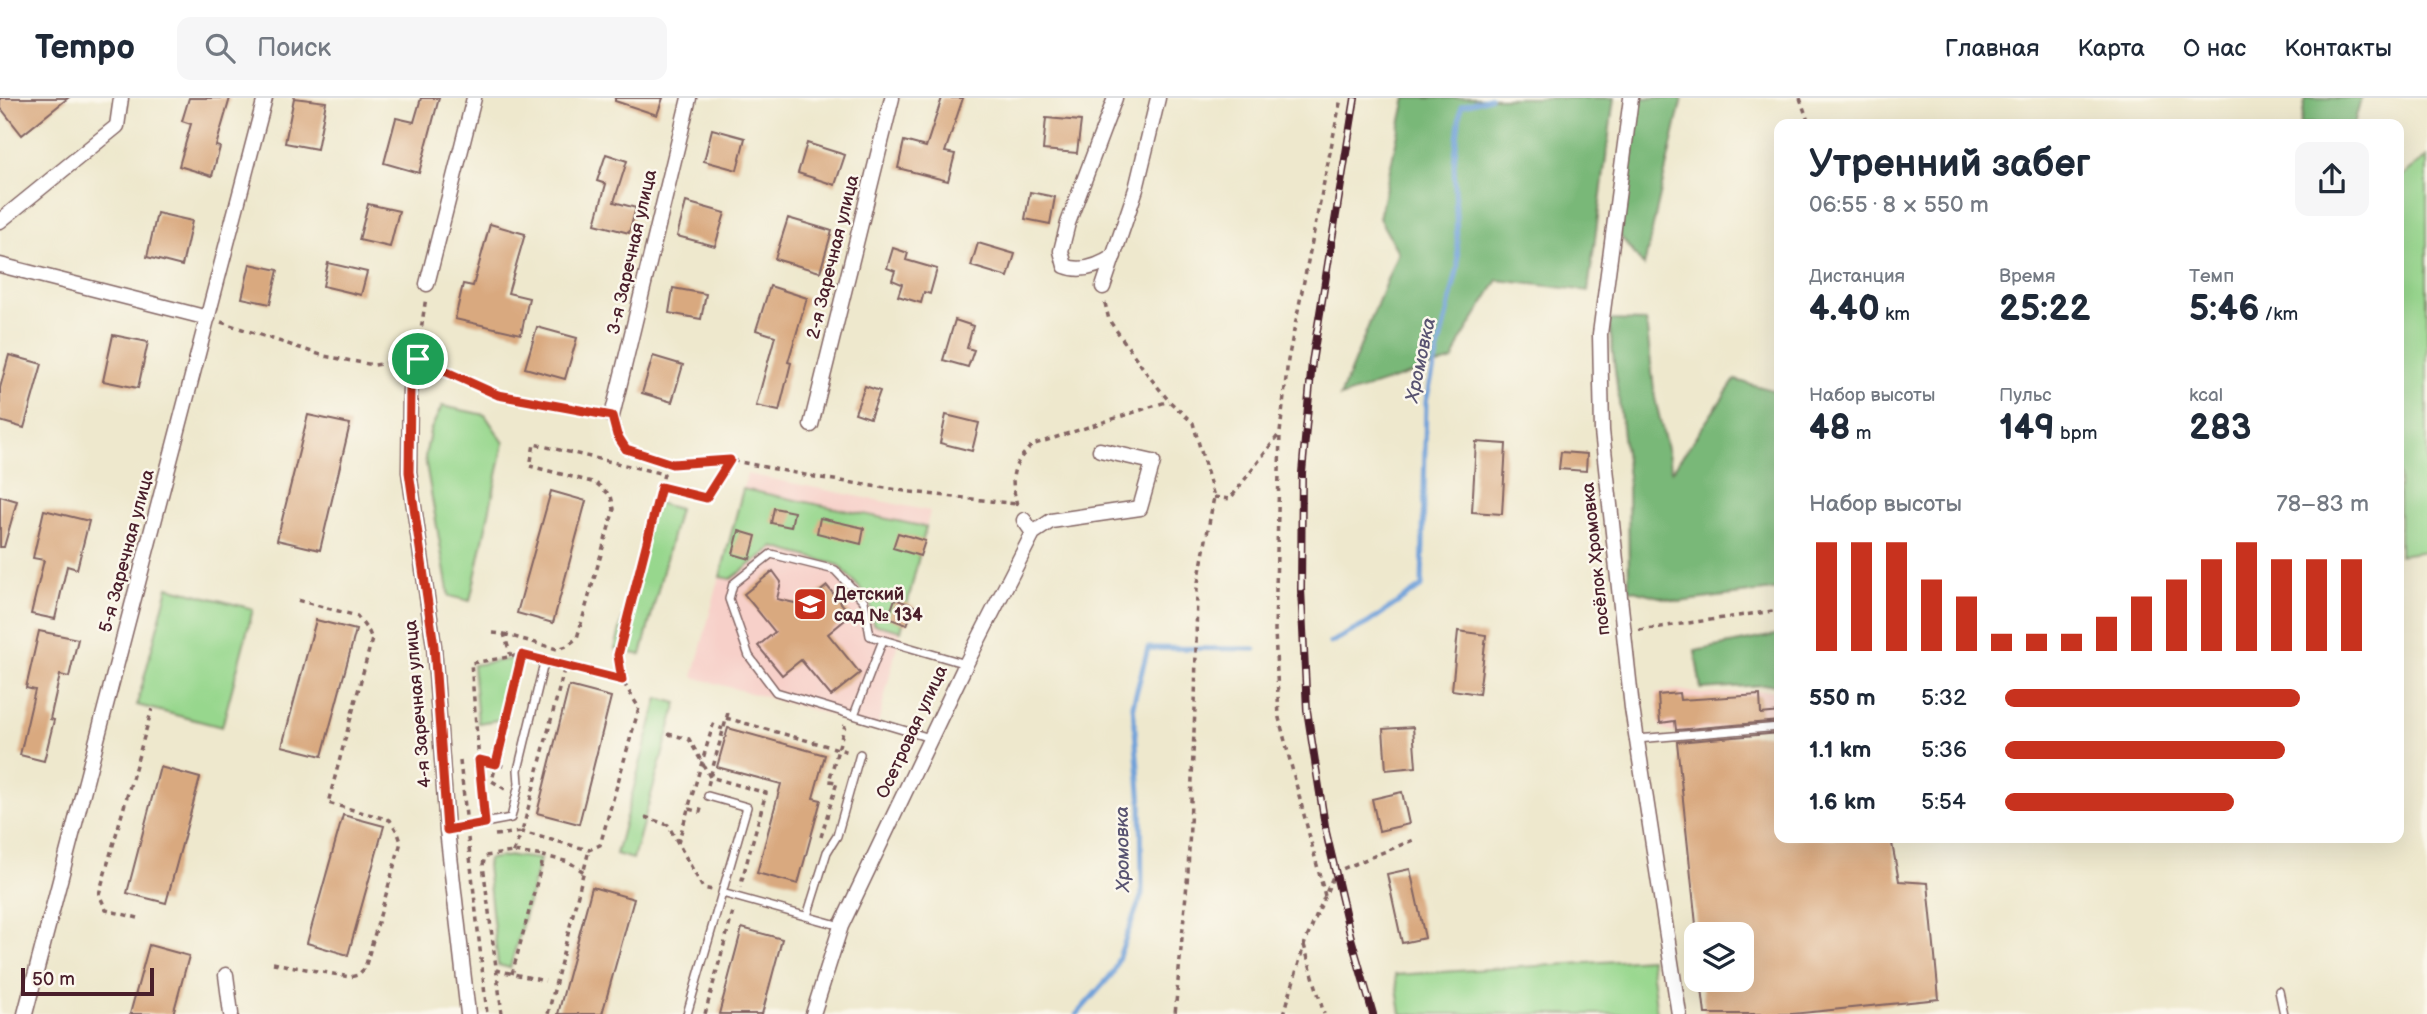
<!DOCTYPE html>
<html lang="ru">
<head>
<meta charset="utf-8">
<style>
	:root { --surface:#fff; --page:#f6f6f7; --text:#1f2937; --muted:#747a83; --line:#e0e1e3; --accent:#c8321e }
	body { margin:0; font-family:"Balsamiq Sans",sans-serif; background:var(--page); color:var(--text); height:100vh; display:flex; flex-direction:column; font-size:26px; white-space:nowrap }
	* { box-sizing:border-box; margin:0 }
	p { font-size:23px; color:var(--muted) }
	.icon { flex:none; width:38px; height:38px; fill:none; stroke:currentColor; stroke-width:2; stroke-linecap:round; stroke-linejoin:round }
	.map { position:relative; flex:1; overflow:hidden }
	.details { position:absolute; left:1774px; top:21px; width:630px; height:724px; display:flex; flex-direction:column; background:var(--surface); border-radius:14px; box-shadow:0 7px 28px #0002 }
	.details>* { flex:none }
	.tools { position:absolute; left:1684px; top:824px; display:grid; gap:14px }
	.tools a { display:grid; place-items:center; width:70px; height:70px; border-radius:14px; background:var(--surface); box-shadow:0 7px 28px #0002; font-size:35px }
	.scale { position:absolute; left:21px; bottom:18px; width:133px; box-sizing:border-box; padding-left:7px; border:4px solid #4a1f2b; border-top:0; font-size:19px; line-height:24px; white-space:nowrap; color:#4a1f2b; -webkit-text-stroke:5px #fbf7ec; paint-order:stroke }
	.pin { position:absolute; display:grid; place-items:center; width:60px; height:60px; color:#fff; margin:-30px; border:4px solid #fff; border-radius:50%; box-shadow:0 2px 7px #0007 }
	.round { display:grid; place-items:center; flex:none; width:74px; height:74px; border-radius:14px; background:var(--page) }
	.overview { display:flex; align-items:center; justify-content:space-between; height:119px; padding:0 35px }
	h1 { font-size:38px; font-weight:800; line-height:52px }
	.stats { display:grid; grid-template-columns:repeat(3,1fr); gap:10px; height:119px; padding:7px 35px }
	.stats div { display:grid; align-content:center }
	.stats b { font-size:35px; font-weight:800 }
	.stats small { font-size:19px; font-weight:400 }
	.stats p { font-size:19px }
	.chart { height:196px; padding:14px 35px }
	.chart p { display:flex; justify-content:space-between }
	.chart svg { width:100%; height:126px; margin-top:7px; stroke:var(--accent); stroke-width:6 }
	ul { padding:0 35px; list-style:none; font-size:23px }
	li { display:grid; grid-template-columns:112px 84px 1fr; align-items:center; height:52px }
	li i { height:18px; border-radius:9px; background:var(--accent) }
	header { display:flex; align-items:center; gap:42px; box-sizing:border-box; height:98px; padding:0 35px; background:var(--surface); border-bottom:2px solid var(--line) }
	header strong { font-size:33px }
	nav { display:flex; gap:38px; margin-inline-start:auto; font-size:24px }
	.search { width:490px; height:63px; background:var(--page); display:flex; align-items:center; gap:18px; box-sizing:border-box; padding:0 24px; border-radius:14px; color:var(--muted); font-size:26px }
	.map>svg:first-child { display:block }
	.built { fill:#f7d0c9 }
	.green { fill:#97d78d; stroke:#707b5c; stroke-width:2 }
	.forest { fill:#79b878; stroke:#626c52; stroke-width:2 }
	.lines { fill:none; stroke-linecap:round; stroke-linejoin:round }
	.stream { stroke:#6ea0d9; stroke-width:5 }
	.building { fill:#d9a97f }
	.service-casing { stroke:#836564; stroke-width:10 }
	.minor-casing { stroke:#836564; stroke-width:17 }
	.path { stroke:#836564; stroke-width:3.5; stroke-dasharray:5 5; stroke-linecap:butt }
	.service { stroke:#fff; stroke-width:7 }
	.minor { stroke:#fff; stroke-width:14 }
	.rail-casing { stroke:#4a1f2b; stroke-width:8 }
	.rail { stroke:#fbf7ec; stroke-width:5; stroke-dasharray:16; stroke-linecap:butt }
	.route-casing { stroke:#fff; stroke-width:14 }
	.route { stroke:#c8321e; stroke-width:9 }
	.labels { text-anchor:middle; dominant-baseline:central; stroke-width:5; stroke-linejoin:round; paint-order:stroke }
	.street-label { font-size:18px; fill:#4a1f2b; stroke:#fbf7ec }
	.poi-label { font-size:18px; font-weight:bold; fill:#4a1f2b; stroke:#fbf7ec; text-anchor:start }
	.water-label { font-size:19px; font-style:italic; fill:#585371; stroke:#fbf7ec }
</style>
</head>
<body>
<header>
<strong>Tempo</strong>
<div class="search"><svg class="icon" aria-label="search" viewBox="0 0 24 24"><circle cx="10" cy="10" r="6"/><path d="M15 15l6 6"/></svg>Поиск</div>
<nav><a>Главная</a><a>Карта</a><a>О нас</a><a>Контакты</a></nav>
</header>
<div class="map">
<svg width="2427" height="916" viewBox="0 0 2427 916">
	<rect width="100%" height="100%" fill="#fbf7ec"/>
	<filter id="ink" filterUnits="userSpaceOnUse"><feTurbulence type="fractalNoise" baseFrequency=".0143" numOctaves="2"/><feDisplacementMap in="SourceGraphic" scale="14" xChannelSelector="R" yChannelSelector="G"/><feConvolveMatrix kernelMatrix="1 2 1 2 8 2 1 2 1" color-interpolation-filters="sRGB"/></filter>
	<filter id="wash" filterUnits="userSpaceOnUse"><feTurbulence type="fractalNoise" baseFrequency=".00686" numOctaves="4" result="noise"/><feDisplacementMap in="SourceGraphic" scale="28" xChannelSelector="R" yChannelSelector="G"/><feGaussianBlur stdDeviation="1.57" result="paint"/><feColorMatrix in="noise" values="0 0 0 0 0 0 0 0 0 0 0 0 0 0 0 0 0 1.4 0 .05"/><feComposite in="paint" operator="in"/></filter>
	<g filter="url(#wash)">
		<rect width="100%" height="100%" fill="#eee8cd"/>
		<path class="built" d="M747,376L930,413L877,630L693,579Z
			M1678,592L1701,596L1780,592V626L1675,635L1665,632L1659,626L1656,595Z"/>
		<path class="green" d="M2427,59V453L2399,457V80Z
			M442,308L485,317L504,345L470,503L449,498L425,360L430,333Z
			M743,391L926,429L901,533L873,526L869,500L838,467L774,449L731,481L720,479Z
			M653,404L679,411L641,557L615,551Z
			M168,489L253,511L222,629L137,607Z
			M518,560L503,621L478,625L473,567Z
			M658,600L677,605L633,761L616,756Z
			M512,758L540,761L510,870L498,867L487,768L488,761Z
			M1650,861L1657,916H1401L1395,877Z"/>
		<path class="forest" d="M1406,0H1614L1588,193L1498,182L1462,240L1453,262L1340,299L1398,154L1379,120Z
			M1632,0H1682L1644,168L1617,134Z
			M2306,0H2361L2354,26H2300Z
			M1609,222L1646,223L1655,300L1672,373L1735,282L1780,294V491L1679,504L1629,491L1628,379Z
			M1780,536V586L1701,591L1695,553Z"/>
		<g class="lines">
			<path class="stream" d="M1330,545L1368,525L1422,488L1426,303L1458,169L1454,65L1461,8L1490,0
				M1077,916L1113,875L1142,796L1141,707L1133,607L1148,550L1255,551"/>
		</g>
		<g id="blocks">
			<path class="building" d="M0,0H68L22,37L0,9Z
				M189,0H230L216,48L220,49L212,78L179,68L191,26L182,23Z
				M294,0L326,4L317,51L285,45Z
				M421,0H439L419,75L384,65L396,20L414,24Z
				M615,0H663L657,17L615,3Z
				M942,0H963L945,54L955,56L948,83L898,70L904,43L926,49Z
				M1046,20L1081,23L1077,55L1043,52Z
				M712,31L745,40L737,72L704,63Z
				M807,45L845,57L835,87L798,75Z
				M606,56L627,63L614,104L636,110L629,135L595,126L606,86L597,83Z
				M1030,94L1055,99L1050,126L1025,121Z
				M686,104L725,115L715,148L677,138Z
				M368,106L399,113L390,149L359,142Z
				M157,115L192,123L182,168L147,159Z
				M788,120L832,133L820,174L775,161Z
				M490,126L525,136L508,195L529,200L521,236L455,221L463,186L473,188Z
				M978,145L1015,156L1008,179L971,168Z
				M893,150L908,155L906,162L937,171L930,196L924,194L921,205L898,198L902,186L892,182L895,173L887,170Z
				M328,165L367,174L361,197L323,188Z
				M250,166L278,172L270,206L242,200Z
				M770,188L807,200L788,264L791,265L779,313L756,308L775,238L756,232Z
				M673,190L706,196L701,221L669,215Z
				M955,222L973,228L967,250L974,252L968,269L943,262Z
				M537,229L577,240L565,281L525,270Z
				M113,237L148,244L138,290L103,283Z
				M9,257L42,266L24,330L0,323V290Z
				M653,258L683,267L672,304L642,295Z
				M865,288L880,293L870,320L855,315Z
				M308,317L350,326L320,452L277,442Z
				M946,317L979,325L972,353L940,345Z
				M1476,344L1506,346L1502,416L1472,414Z
				M1561,354L1587,356L1586,373L1559,371Z
				M551,393L586,403L553,525L517,515Z
				M0,398L17,403L4,449H0Z
				M774,410L794,414L791,429L771,425Z
				M44,412L89,423L77,471L67,468L55,521L31,516L44,462L33,460Z
				M820,420L864,430L861,446L817,435Z
				M739,433L756,438L750,461L733,456Z
				M898,435L925,443L920,458L893,450Z
				M773,473L781,484L777,501L799,506L801,509L827,488L851,517L828,536L860,575L831,598L801,562L782,577L758,548L775,534L744,496Z
				M895,501L914,508L907,527L888,520Z
				M316,522L356,532L322,658L282,648Z
				M39,533L78,541L69,579L60,577L50,621L54,622L44,663L20,657L35,592L26,590Z
				M1458,533L1486,537L1479,596L1452,592Z
				M569,588L611,599L579,726L537,715Z
				M1679,595L1680,602L1760,597L1761,616L1780,614V623L1676,632L1675,623L1660,625L1658,597Z
				M1413,629L1416,669L1386,672L1383,631Z
				M728,630L825,657L813,700L821,702L798,786L757,775L781,686L717,669Z
				M1780,635V740H1891L1899,783L1928,785L1939,901L1792,916H1705L1701,882H1741V836H1697L1677,644Z
				M160,669L200,680L166,805L127,795Z
				M1402,694L1409,726L1379,733L1372,701Z
				M343,717L384,728L348,857L307,845Z
				M1410,771L1425,840L1402,845L1387,776Z
				M592,789L634,801L602,916H558Z
				M742,830L782,841L762,916H719Z
				M149,847L189,858L173,916H130Z"/>
		</g>
	</g>
	<g filter="url(#ink)">
		<use href="#blocks" fill-opacity="0" stroke="#836564" stroke-width="2"/>
		<g class="lines">
			<g class="service-casing">
				<path id="service" d="M854,617L883,542
					M930,640L776,594L749,558L729,501L733,486L771,456L835,472L864,503L870,538L966,566
					M1637,641L1780,629
					M447,732L511,720L519,686L518,672L543,569
					M722,795L841,828
					M807,818L827,754L837,738L860,656
					M2279,893L2284,916
					M687,916L747,709L708,698"/>
			</g>
			<g class="minor-casing">
				<path id="minor" d="M1631,0L1600,236L1602,333L1632,610L1679,916
					M0,123L117,28L121,0
					M1114,158C1099,168 1082,175 1065,168L1061,153L1068,125L1115,0
					M0,167L208,220
					M427,186L474,0
					M1103,189L1136,91L1158,0
					M410,292L409,374L434,548L447,732L468,916
					M612,318L689,0
					M811,327L892,0
					M1033,435L1051,423L1140,410L1153,364L1100,352
					M226,877L231,916
					M25,916L265,0
					M813,916L841,828L966,566L1033,435L1024,422"/>
			</g>
			<path class="path" d="M1800,0L1809,26
				M1105,205L1109,222L1148,277L1169,303L1193,325L1214,399L1197,490L1195,610L1188,774L1175,916
				M221,224L324,258L374,267L418,261L498,297L599,315
				M414,278L426,199
				M616,333L626,351L672,366L730,362L815,379L911,394L1017,406
				M531,363L534,346L664,376L618,557L622,582
				M661,389L706,400L730,362
				M1214,399L1230,401L1280,335
				M1017,407C1010,378 1011,368 1032,347L1169,303
				M1639,532L1780,512
				M493,535L504,536L511,558
				M504,536L557,551L567,548L577,540L614,411L611,398L596,385L530,368
				M726,620L849,654
				M668,636L689,641L710,679L766,695L740,789
				M479,662L507,669
				M460,663L466,718
				M708,687L729,611
				M505,691L492,683L522,557
				M689,711L700,714L702,707
				M483,713L471,565L522,557L537,561
				M645,719L668,727L703,790L713,792
				M495,737L522,734L565,568
				M821,739L837,684L829,683L845,627
				M468,740L487,916
				M678,745L713,627L723,631
				M513,754L522,734L589,752L600,747L639,610L622,582L555,565
				M1325,798L1279,620L1275,532L1280,335L1288,262L1341,0
				M138,820L106,812L99,796L152,611
				M1304,847L1324,916
				M273,865L350,879L358,877L365,870L401,744L398,735L390,722L328,705L372,541L369,534L357,518L297,502
				M496,872L545,883
				M512,876L544,758L569,764L584,774
				M502,916L483,767L485,758L513,754L544,758
				M548,916L589,752
				M705,916L734,810
				M1284,916L1304,847L1335,774L1413,742"/>
			<use href="#service" class="service"/>
			<use href="#minor" class="minor"/>
			<g class="rail-casing">
				<path id="rail" d="M1355,0L1312,264L1302,375L1301,491L1307,612L1326,734L1351,840L1373,916"/>
			</g>
			<use href="#rail" class="rail"/>
		</g>
	</g>
	<g class="lines" filter="url(#ink)">
		<g class="route-casing">
			<path id="route" d="M418,261L498,297L612,318L617,337L626,351L672,366L730,362L706,400L661,389L618,557L622,582L522,557L496,666L479,662L485,725L447,732L434,548L409,374L410,292Z"/>
		</g>
		<use href="#route" class="route"/>
	</g>
	<defs>
		<g id="school-square" transform="scale(1.75)"><rect x="-9" y="-9" width="18" height="18" rx="4" fill="#c8321e" stroke="#fbf7ec"/><path d="M0-5L7-2L0 1L-7-2ZM-4 1L0 2.5L4 1V4Q0 6-4 4Z" fill="#fff"/></g>
	</defs>
	<g fill-rule="evenodd">
		<use href="#school-square" x="810" y="506"/>
	</g>
	<g class="labels">
		<g class="street-label">
			<text transform="translate(632 154) rotate(-77)">3-я Заречная улица</text>
			<text transform="translate(833 159) rotate(-76)">2-я Заречная улица</text>
			<text transform="translate(127 453) rotate(-75)">5-я Заречная улица</text>
			<text transform="translate(1596 461) rotate(-96)">посёлок Хромовка</text>
			<text transform="translate(418 606) rotate(-95)">4-я Заречная улица</text>
			<text transform="translate(912 634) rotate(-65)">Осетровая улица</text>
		</g>
		<g class="poi-label">
			<text x="834" y="496">Детский<tspan x="834" dy="21">сад № 134</tspan></text>
		</g>
		<g class="water-label">
			<text transform="translate(1421 262) rotate(-78)">Хромовка</text>
			<text transform="translate(1123 751) rotate(-91)">Хромовка</text>
		</g>
	</g>
</svg>
<div class="tools">
<a><svg class="icon" aria-label="layers" viewBox="0 0 24 24"><path d="M12 4l9 5-9 5-9-5zM3 14l9 5 9-5"/></svg></a>
</div>
<div class="scale">50 m</div>
<div class="pin" style="left:418px;top:261px;background:#1e9e55"><svg class="icon" aria-label="arrive" viewBox="0 0 24 24"><path d="M6 21V4h12l-3 4 3 4H6"/></svg></div>
<section class="details">
<div class="overview"><div><h1>Утренний забег</h1><p>06:55 · 8 × 550 m</p></div><a class="round"><svg class="icon" aria-label="share" viewBox="0 0 24 24"><path d="M12 15V3M7 8l5-5 5 5M5 13v7h14v-7"/></svg></a></div>
<div class="stats">
<div><p>Дистанция</p><b>4.40<small> km</small></b></div>
<div><p>Время</p><b>25:22</b></div>
<div><p>Темп</p><b>5:46<small> /km</small></b></div>
</div>
<div class="stats">
<div><p>Набор высоты</p><b>48<small> m</small></b></div>
<div><p>Пульс</p><b>149<small> bpm</small></b></div>
<div><p>kcal</p><b>283</b></div>
</div>
<div class="chart"><p><span>Набор высоты</span>78–83 m</p>
<svg viewBox="0 0 160 44" preserveAspectRatio="none"><path d="M5 44V6M15 44V6M25 44V6M35 44V19M45 44V25M55 44V38M65 44V38M75 44V38M85 44V32M95 44V25M105 44V19M115 44V12M125 44V6M135 44V12M145 44V12M155 44V12"/></svg>
</div>
<ul>
<li><b>550 m</b>5:32<i style="width:81%"></i></li>
<li><b>1.1 km</b>5:36<i style="width:77%"></i></li>
<li><b>1.6 km</b>5:54<i style="width:63%"></i></li>
</ul>
</section>
</div>
</body>
</html>
